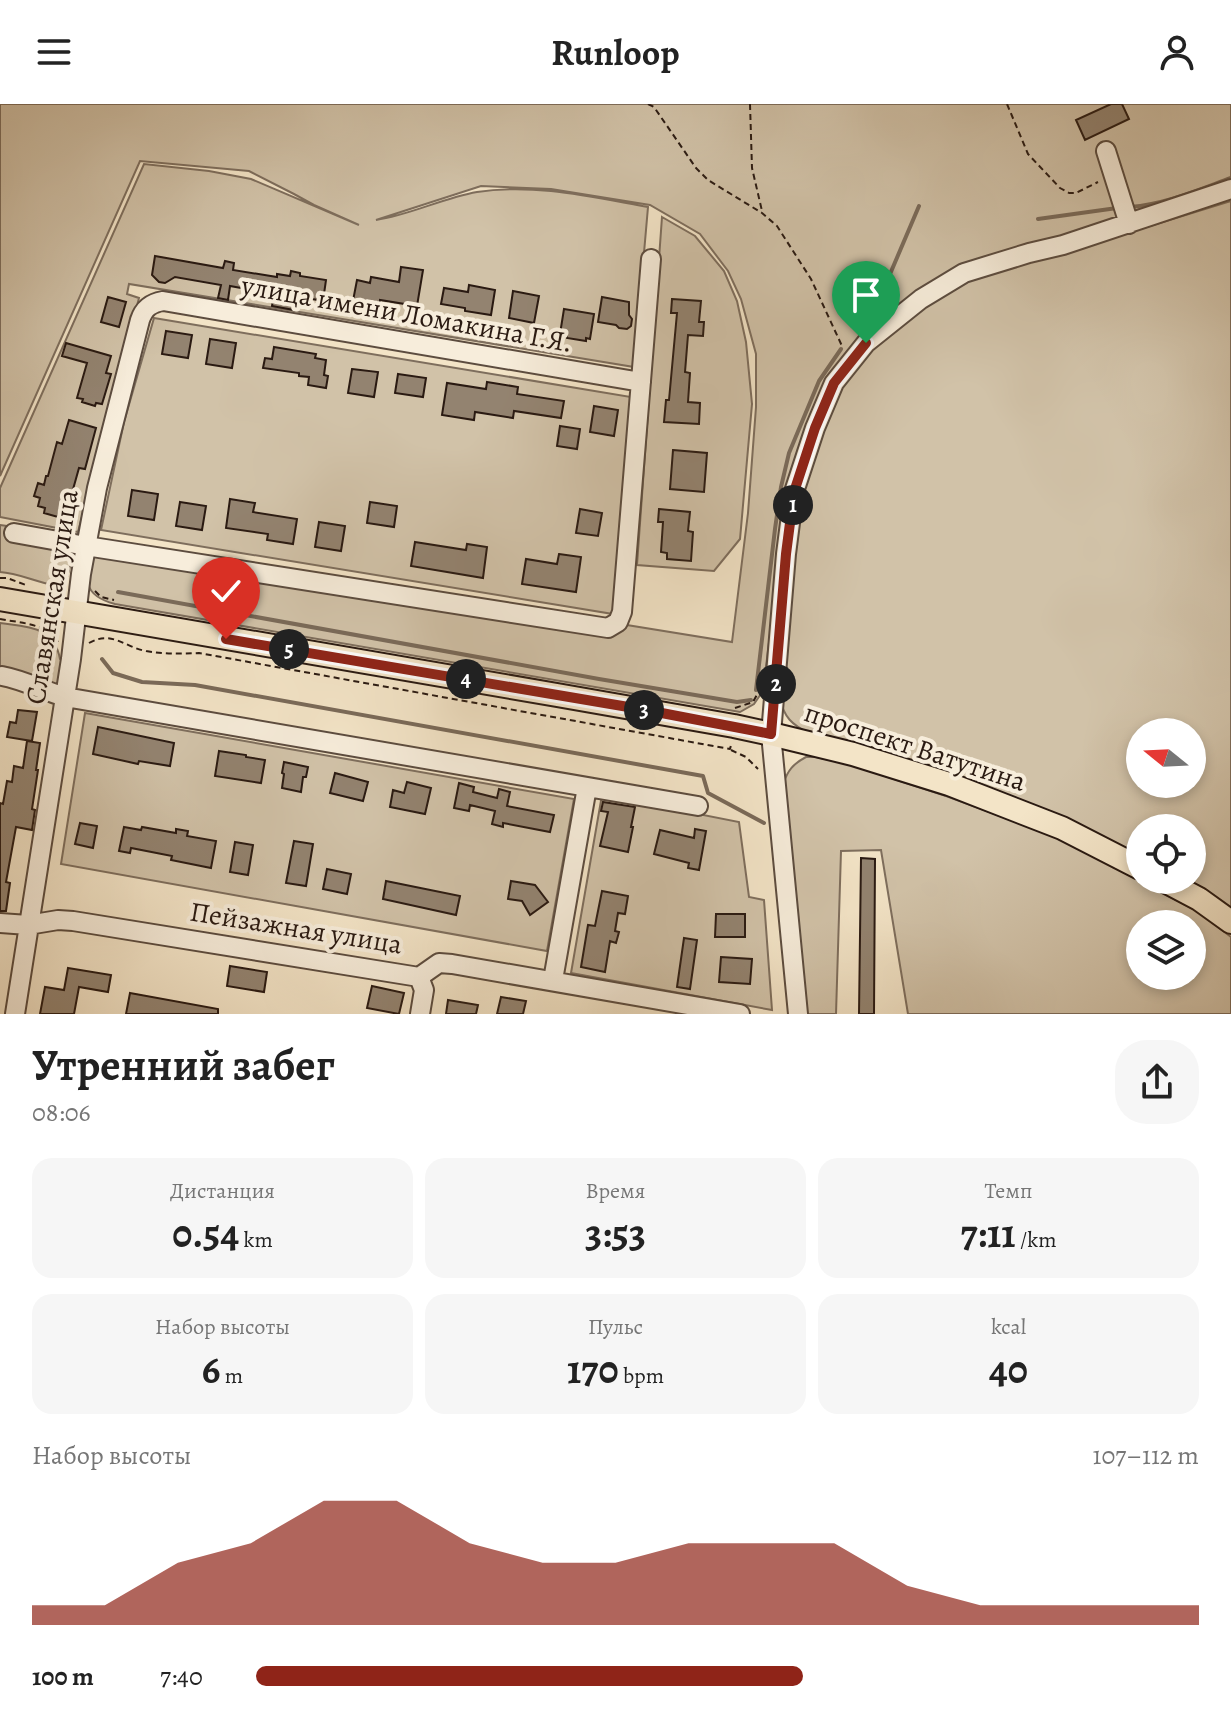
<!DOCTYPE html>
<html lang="ru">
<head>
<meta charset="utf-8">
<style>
	:root { --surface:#fff; --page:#f6f6f6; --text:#222; --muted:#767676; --accent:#8f2418 }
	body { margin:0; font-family:Alegreya,serif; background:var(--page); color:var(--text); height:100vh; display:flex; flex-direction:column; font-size:30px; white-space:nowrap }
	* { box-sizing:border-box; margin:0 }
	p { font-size:26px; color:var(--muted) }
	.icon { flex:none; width:44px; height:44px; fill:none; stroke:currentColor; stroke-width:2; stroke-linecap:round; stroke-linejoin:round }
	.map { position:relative; height:910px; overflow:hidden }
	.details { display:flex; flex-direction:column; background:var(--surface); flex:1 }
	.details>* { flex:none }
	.needle { width:52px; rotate:288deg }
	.controls { position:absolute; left:1126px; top:614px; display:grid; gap:16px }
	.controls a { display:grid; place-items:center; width:80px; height:80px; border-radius:50%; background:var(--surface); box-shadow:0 4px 12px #0003; font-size:40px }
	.pin { position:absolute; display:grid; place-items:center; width:68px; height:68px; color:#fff; margin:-82px -34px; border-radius:50% 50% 50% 0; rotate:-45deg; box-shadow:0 0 8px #0007 }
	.pin .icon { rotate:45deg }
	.km { position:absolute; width:40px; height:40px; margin:-20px; border-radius:50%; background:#222; color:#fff; font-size:22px; line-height:40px; text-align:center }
	.round { display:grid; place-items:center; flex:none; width:84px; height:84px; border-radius:32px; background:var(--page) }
	.summary { display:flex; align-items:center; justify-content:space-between; height:136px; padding:0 32px }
	h1 { font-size:44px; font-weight:700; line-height:60px }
	.stats { display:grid; grid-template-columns:repeat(3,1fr); gap:12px; height:136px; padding:8px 32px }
	.stats div { display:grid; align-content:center; border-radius:20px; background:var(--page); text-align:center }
	.stats b { font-size:40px; font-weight:700 }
	.stats small { font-size:22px; font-weight:400 }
	.stats p { font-size:22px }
	.chart { height:224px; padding:16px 32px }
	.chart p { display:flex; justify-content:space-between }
	.chart svg { width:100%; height:144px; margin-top:8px; fill:var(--accent); opacity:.7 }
	ul { padding:0 32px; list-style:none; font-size:26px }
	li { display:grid; grid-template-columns:128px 96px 1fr; align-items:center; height:60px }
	li i { height:20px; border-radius:10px; background:var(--accent) }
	header { display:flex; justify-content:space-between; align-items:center; height:104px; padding:0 32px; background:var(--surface); font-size:36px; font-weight:700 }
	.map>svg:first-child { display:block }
	.green { fill:#d1c2a8; stroke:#7e6e5d; stroke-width:2; fill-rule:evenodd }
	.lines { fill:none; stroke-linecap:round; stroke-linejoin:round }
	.stream { stroke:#7a6a59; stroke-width:4 }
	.building { fill:#938370; stroke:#2a1a12; stroke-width:2 }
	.minor-casing { stroke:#5c4c3f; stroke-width:22 }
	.major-casing { stroke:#2a1a12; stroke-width:26 }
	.path { stroke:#2a1a12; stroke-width:2; stroke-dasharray:6 4; stroke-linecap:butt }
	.minor { stroke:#f7eddb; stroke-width:18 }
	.major { stroke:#f3e4c7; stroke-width:22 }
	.route-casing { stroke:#fff; stroke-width:16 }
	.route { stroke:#8f2418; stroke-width:10 }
	.labels { text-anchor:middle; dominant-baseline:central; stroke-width:8; stroke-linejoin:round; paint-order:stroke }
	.street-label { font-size:28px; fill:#2a1a12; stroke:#f7eddb }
</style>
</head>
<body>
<header><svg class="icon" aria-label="menu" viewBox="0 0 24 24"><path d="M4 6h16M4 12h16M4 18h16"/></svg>Runloop<svg class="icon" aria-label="person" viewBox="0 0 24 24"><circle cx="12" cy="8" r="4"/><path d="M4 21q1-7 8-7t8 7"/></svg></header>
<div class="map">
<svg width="1231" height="910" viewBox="0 0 1231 910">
	<rect width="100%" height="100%" fill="#f3e4c7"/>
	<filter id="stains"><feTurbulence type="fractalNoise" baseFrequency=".0025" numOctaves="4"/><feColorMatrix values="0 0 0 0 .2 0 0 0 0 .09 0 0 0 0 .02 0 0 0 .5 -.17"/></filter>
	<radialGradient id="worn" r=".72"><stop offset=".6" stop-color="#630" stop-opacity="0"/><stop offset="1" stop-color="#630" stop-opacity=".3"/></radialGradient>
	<path class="green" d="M0,0H1231V81L962,166L846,251L780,449L763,587L754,600L740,608L115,500C74,489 89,467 97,435L732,538L748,409L756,303V250L741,195L728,167L700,130L650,101L551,85L481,82L376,116C410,111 443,94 477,88C534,79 592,93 648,103L634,263L129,180L127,190L139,194L78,428L0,413V384L144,60L209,67L251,75L359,121L314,101L294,90L249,67L140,57L0,372Z
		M1231,97V804L1203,784L1187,776H1192V724H1140V752L1065,714L952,669L809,629C792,621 784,613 780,595L801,388L822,325L841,284L870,245L926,199L967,177L1032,157L1066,148ZM1140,628H1192V680H1140Z
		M662,113L695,132L724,167L737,197L746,238L752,300L740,435L714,467L637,461Z
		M154,214L631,293L613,510L101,426L124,318Z
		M0,421L79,432L67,473L54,481C36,478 18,469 0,468Z
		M0,519C28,523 54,522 60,555L64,558L59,587L0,570Z
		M85,609L574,695L547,847L61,760Z
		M806,653H816L848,660L946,692L1057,733L1197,807L1231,833V910H908L881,746L841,747L836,910H805L783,680C788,666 793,660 806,653ZM1140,820H1192V872H1140Z
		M602,691L739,718L749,793L764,796L772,906L571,869Z"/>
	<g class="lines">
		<path class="stream" d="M1130,103C1166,100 1198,86 1231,74
			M1038,115L1117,104
			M859,226L876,203L919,102
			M118,488L599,575L737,598L751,596
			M102,555L113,569L142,578L195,581L703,672L708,689L764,719
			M756,586L775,425L781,383L789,349L819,277L841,245"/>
	</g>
	<path class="building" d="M1111,0H1122L1129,15L1085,36L1076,16Z
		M155,152L223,164L225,157L234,159L233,166L277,173V170L290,172L291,167L300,169V172L326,176L323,197L296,192L294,206L272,202L274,190L230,182L228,196L218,194L221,181L175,173L165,179L159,178L152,171Z
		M401,163L423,166L417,202L380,196L379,206L352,202L357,176L370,179L371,173L399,178Z
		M469,181L495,186L491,211L465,207V204L441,200L444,184L468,188Z
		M513,187L539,192L534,219L509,214Z
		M108,193L126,198L119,223L101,218Z
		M602,193L629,198V211L632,215L631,222L627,225L619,224L616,221L598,218Z
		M672,195L701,197L699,218H704L703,232L688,231L685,268L690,269L688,298L700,299L699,320L664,318L666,296H669L677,209H671Z
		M564,205L594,210L590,235L586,234V237L567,234V231L560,230Z
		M166,227L192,231L188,254L162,250Z
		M210,235L236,239L232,264L206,260Z
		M66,239L111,252L106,269L111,270L102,300L96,299L95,302L82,298L83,295L77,294L87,259L62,252Z
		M274,243L316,250L315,254L326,256L324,271L328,272L326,284L308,281L309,273L299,272V269L263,264L265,254L272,255Z
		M352,265L378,268L374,293L348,289Z
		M398,270L426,274L423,293L395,289Z
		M487,278L518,283L517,290L564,297L561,314L514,307L513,314L475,308L474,316L442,311L447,279L486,285Z
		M594,302L618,306L614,332L590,328Z
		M69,316L96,324L85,365L79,364L72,389L78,390L74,403L69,402L67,410L59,408L58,413L44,409L45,404L38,402L40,394L34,392L38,379L44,381L46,372H48L57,338L62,340Z
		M560,322L580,325L577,345L557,342Z
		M673,346L707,349L704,388L670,385Z
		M132,386L158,390L154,416L128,412Z
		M230,395L255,399L253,408L297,415L293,440L267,436L268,430L226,424Z
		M180,398L206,402L202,426L176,422Z
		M370,398L397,402L394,423L367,419Z
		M580,405L602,409L598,432L576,429Z
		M659,405L690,408L688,427L693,428L691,457L667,455V449L661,448L663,418H658Z
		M319,418L345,422L341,447L315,443Z
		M415,438L466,446L467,440L487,443L483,474L411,462Z
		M559,450L581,453L576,488L522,480L526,455L557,460Z
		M18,606L37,608L32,637L7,633L10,618L16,619Z
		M98,623L174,639L170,662L139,657L138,660L93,650Z
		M27,637L40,639L36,666H38L32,705L35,706L32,726L16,723L6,778L10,779L6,807H0V699L3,700L7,677L12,678L14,662L23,664Z
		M219,647L246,651V653L265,656L261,679L215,672Z
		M284,658L308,663L306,673H303L301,688L282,684L284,670L282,669Z
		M335,669L368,678L363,697L330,689Z
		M407,678L431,684L425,710L390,703L393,686L404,689Z
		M459,679L474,683L473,688L497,694L499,685L510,688L507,702L554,711L550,728L503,719V723L492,720L495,707L470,701L469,707L454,704Z
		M603,698L635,703L631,723H633L628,748L600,742L608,708L601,707Z
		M80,719L97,722L93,744L75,740Z
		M124,723L141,726L142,723L176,729V725L188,727L187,732L216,737L211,764L171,756L172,752L131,744L130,749L119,747Z
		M695,725L706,727L699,766L688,764L689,759L654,750L660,726L694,734Z
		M294,737L313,740L306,782L286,779Z
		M235,738L253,741L248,771L230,768Z
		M861,754L875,755L874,910H859Z
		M327,765L351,770L347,790L323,785Z
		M386,777L460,792L456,811L383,795Z
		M511,777L535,781L548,798L530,811L522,797L508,795Z
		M602,787L628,792L625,810L618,809L615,827L619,828L616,839L610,837L605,868L581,863L588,821L595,822Z
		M716,810H745V833H715Z
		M684,834L697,836L690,885L677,883Z
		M721,853L752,855L750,880L719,878Z
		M230,862L267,868L264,888L227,882Z
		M68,864L111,871L108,888L79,883L74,910H40L45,883L64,886Z
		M372,882L404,889L399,910L367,904Z
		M130,889L218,905V910H126Z
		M501,893L526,897L523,910H497Z
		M448,896L478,901L476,910H446Z"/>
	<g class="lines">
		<g class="minor-casing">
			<path id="minor" d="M1106,47L1129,120
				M14,429L86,442L608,524L618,518L622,508L651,155
				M2,572C24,576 44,587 65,593L698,702
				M0,819L28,821L58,816L73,817L419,873L439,859L452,860L740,910
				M419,873L424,886L420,910
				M553,876L587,683
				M15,910L71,555L81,470L97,384L140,216C144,204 151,199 163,197L641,278
				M798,910L771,630L786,450L794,388L815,324L834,279L866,239L921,195L964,169L1029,149L1063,141L1231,85"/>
		</g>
		<g class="major-casing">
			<path id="major" d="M0,495L557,591L734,622L771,630L853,650L949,680L1062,724L1140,764
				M1163,776L1199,795L1231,818"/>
		</g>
		<path class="path" d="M648,0L654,3L696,64L708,76L762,109L777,122L811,175L842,242
			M750,0L752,64L762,107
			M1007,0L1028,50L1060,84L1069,89H1076L1098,78
			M0,474H7L26,481
			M95,487L101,493L114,496
			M0,515C20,519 46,519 58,538
			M89,539C112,526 124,543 146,547C164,550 180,550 199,549L730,645L731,641
			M735,604L753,598L758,589
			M731,646L746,653L758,665"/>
		<use href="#minor" class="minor"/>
		<use href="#major" class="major"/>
	</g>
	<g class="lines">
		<g class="route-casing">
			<path id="route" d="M226,535L646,606L771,630L786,450L794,388L815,324L834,279L866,239"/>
		</g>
		<use href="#route" class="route"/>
	</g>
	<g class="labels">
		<g class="street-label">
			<text transform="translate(407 210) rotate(10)">улица имени Ломакина Г.Я.</text>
			<text transform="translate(52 493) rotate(-81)">Славянская улица</text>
			<text transform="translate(915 643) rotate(18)">проспект Ватутина</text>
			<text transform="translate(296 824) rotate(9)">Пейзажная улица</text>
		</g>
	</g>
	<rect width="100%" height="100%" filter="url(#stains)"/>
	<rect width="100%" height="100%" fill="url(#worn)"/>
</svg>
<div class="controls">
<a><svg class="needle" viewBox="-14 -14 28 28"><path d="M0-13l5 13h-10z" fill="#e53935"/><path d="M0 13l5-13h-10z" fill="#767676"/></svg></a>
<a><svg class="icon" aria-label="locate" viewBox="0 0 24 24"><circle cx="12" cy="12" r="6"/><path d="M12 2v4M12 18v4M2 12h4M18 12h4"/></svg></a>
<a><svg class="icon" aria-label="layers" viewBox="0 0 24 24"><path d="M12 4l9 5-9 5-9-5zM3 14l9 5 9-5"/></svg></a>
</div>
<div class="pin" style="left:866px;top:239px;background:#1e9e55"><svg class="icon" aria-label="arrive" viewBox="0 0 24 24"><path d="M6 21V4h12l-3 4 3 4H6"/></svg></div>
<div class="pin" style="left:226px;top:535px;background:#d93025"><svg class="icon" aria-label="check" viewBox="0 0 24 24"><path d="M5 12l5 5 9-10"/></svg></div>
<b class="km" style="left:793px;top:401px">1</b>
<b class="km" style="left:776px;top:580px">2</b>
<b class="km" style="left:644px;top:606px">3</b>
<b class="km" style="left:466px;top:575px">4</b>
<b class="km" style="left:289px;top:545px">5</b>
</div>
<section class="details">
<div class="summary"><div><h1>Утренний забег</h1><p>08:06</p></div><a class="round"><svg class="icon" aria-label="share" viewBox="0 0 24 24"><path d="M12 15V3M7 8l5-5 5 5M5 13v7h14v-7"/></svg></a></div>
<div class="stats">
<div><p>Дистанция</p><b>0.54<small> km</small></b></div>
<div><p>Время</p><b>3:53</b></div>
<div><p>Темп</p><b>7:11<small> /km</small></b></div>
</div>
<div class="stats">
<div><p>Набор высоты</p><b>6<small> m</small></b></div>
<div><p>Пульс</p><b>170<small> bpm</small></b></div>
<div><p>kcal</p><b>40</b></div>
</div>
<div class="chart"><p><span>Набор высоты</span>107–112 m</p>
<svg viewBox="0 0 160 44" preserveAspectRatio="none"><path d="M0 44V38L10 38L20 25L30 19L40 6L50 6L60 19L70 25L80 25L90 19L100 19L110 19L120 32L130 38L140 38L150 38L160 38V44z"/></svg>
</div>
<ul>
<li><b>100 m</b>7:40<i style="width:58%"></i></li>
</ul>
</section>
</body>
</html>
